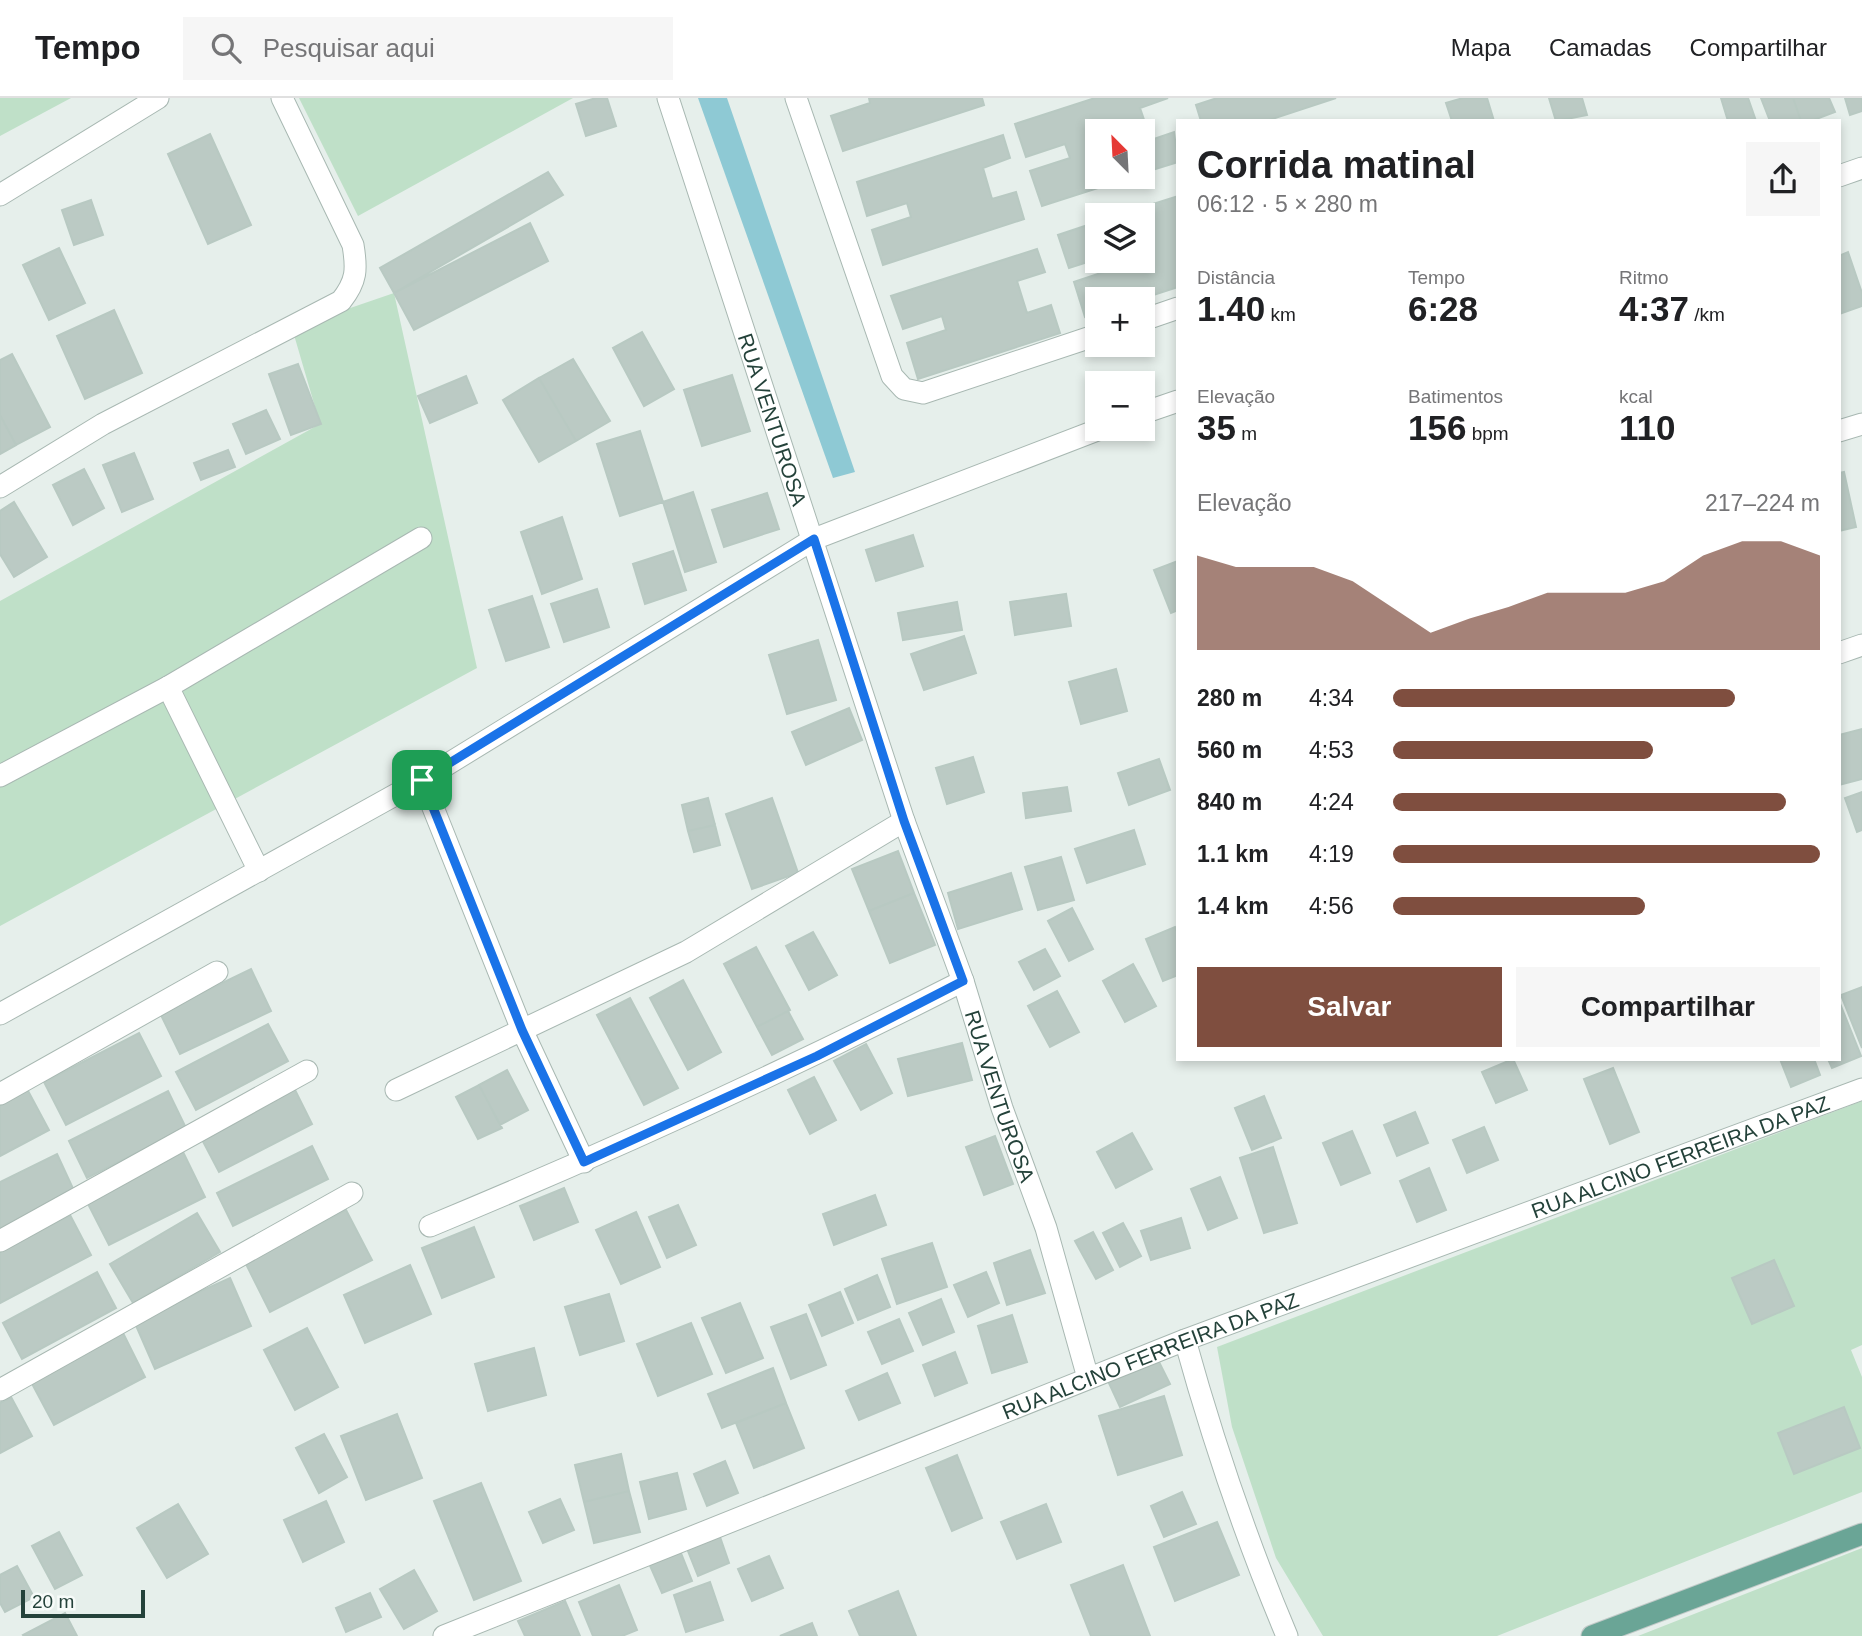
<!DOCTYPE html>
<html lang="pt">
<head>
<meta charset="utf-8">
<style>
	:root { --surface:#fff; --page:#f6f6f6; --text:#202124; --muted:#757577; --line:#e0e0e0; --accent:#7f4e3f }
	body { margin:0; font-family:Helvetica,sans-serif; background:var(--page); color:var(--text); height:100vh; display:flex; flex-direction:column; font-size:26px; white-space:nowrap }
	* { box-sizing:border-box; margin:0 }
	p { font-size:23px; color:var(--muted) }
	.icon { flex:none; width:38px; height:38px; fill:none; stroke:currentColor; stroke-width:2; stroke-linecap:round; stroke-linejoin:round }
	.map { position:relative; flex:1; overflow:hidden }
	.details { position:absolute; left:1176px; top:21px; width:665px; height:942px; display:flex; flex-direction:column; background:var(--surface); border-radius:0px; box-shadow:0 4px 10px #0003 }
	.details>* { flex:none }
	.needle { width:46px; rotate:336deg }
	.fabs { position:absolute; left:1085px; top:21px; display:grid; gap:14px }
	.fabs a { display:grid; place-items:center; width:70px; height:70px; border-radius:0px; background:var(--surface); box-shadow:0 4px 10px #0003; font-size:35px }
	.scale { position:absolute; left:21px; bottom:18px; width:124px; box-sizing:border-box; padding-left:7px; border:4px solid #24423a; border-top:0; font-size:19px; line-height:24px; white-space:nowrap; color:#24423a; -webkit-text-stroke:5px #f7fbf9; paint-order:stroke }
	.pin { position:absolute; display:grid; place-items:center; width:60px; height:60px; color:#fff; margin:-30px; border-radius:14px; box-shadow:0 4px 10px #0006 }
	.round { display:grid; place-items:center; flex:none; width:74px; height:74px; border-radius:0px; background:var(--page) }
	.headline { display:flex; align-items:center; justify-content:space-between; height:119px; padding:0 21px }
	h1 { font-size:38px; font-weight:800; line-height:52px }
	.metrics { display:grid; grid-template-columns:repeat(3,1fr); gap:10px; height:119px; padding:7px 21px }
	.metrics div { display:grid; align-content:center }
	.metrics b { font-size:35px; font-weight:800 }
	.metrics small { font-size:19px; font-weight:400 }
	.metrics p { font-size:19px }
	.chart { height:196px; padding:14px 21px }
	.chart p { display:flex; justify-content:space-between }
	.chart svg { width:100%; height:126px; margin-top:7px; fill:var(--accent); opacity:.7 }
	.button { display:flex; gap:14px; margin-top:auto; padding:14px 21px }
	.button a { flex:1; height:80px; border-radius:0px; background:var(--accent); color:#fff; font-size:28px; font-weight:800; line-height:80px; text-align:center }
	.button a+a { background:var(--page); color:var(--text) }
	ul { padding:0 21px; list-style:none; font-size:23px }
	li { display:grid; grid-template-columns:112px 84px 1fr; align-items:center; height:52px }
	li i { height:18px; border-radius:9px; background:var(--accent) }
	header { display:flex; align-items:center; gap:42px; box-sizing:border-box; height:98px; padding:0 35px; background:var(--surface); border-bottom:2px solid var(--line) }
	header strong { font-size:33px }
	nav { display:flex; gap:38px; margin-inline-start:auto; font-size:24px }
	.search { width:490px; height:63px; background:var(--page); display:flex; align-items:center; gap:18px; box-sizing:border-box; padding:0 24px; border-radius:0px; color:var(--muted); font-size:26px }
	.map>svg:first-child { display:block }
	.green { fill:#bfe0c8 }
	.water { fill:#8ec9d4 }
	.building { fill:#bbcac4; stroke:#b8c9c2; stroke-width:2 }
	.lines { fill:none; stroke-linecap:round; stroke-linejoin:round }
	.minor-casing { stroke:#a8b8b2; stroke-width:23 }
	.major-casing { stroke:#c2cac8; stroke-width:23 }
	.minor { stroke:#fff; stroke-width:21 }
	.major { stroke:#6aa596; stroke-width:21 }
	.route-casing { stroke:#fff; stroke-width:14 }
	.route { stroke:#1a73e8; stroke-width:9 }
	.labels { text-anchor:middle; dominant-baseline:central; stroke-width:7; stroke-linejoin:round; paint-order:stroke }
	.street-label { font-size:21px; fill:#24423a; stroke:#f7fbf9 }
</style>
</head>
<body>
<header>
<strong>Tempo</strong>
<div class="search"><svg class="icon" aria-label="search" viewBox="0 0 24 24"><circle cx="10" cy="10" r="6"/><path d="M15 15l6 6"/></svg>Pesquisar aqui</div>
<nav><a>Mapa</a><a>Camadas</a><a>Compartilhar</a></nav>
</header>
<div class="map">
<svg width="1862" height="1538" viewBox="0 0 1862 1538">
	<rect width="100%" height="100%" fill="#e6efeb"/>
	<path class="green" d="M0,0H71L0,38Z
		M299,0H573L358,118Z
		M394,195L477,570L0,828V503L320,326L292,230Z
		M1862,1003V1247L1851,1252L1862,1279V1394L1497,1538H1323L1276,1460L1232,1329L1217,1249Z
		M1862,1450V1538H1638Z"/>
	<path class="water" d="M698,0H727L855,374L833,380Z"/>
	<path class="building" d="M596,0H607L616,28L586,38L576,6Z
		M869,0H982L984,7L843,53L831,18L870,5Z
		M1095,0H1168L1140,10L1151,42L1174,34L1178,64L1143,75V33H1097V79H1132L1042,108L1030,73L1070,60L1065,46L1026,59L1015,26Z
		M1217,0H1336L1266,23H1201L1196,7Z
		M1463,0H1487L1494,23H1452L1446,5Z
		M1549,0H1582L1587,17L1556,23Z
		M1721,0H1748L1756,23H1728Z
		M1761,0H1793L1801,23H1770Z
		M1793,0H1829L1835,14L1811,23H1801Z
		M1845,0H1862V13L1850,17Z
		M210,36L251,127L208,146L168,56Z
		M1003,37L1010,60L983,70L992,101L1016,94L1024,121L883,167L872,132L911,119L907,105L867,118L857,84Z
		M548,74L563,97L394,195L380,170Z
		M1178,98V189L1141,201H1097V215L1085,219L1074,184L1113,171L1110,163H1143V117H1118Z
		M91,102L103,137L74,147L62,112Z
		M1097,124V161L1069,170L1058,137Z
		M530,125L548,163L414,232L394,195Z
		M59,150L85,205L49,222L23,167Z
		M1037,151L1045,174L1017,183L1027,215L1051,207L1060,235L918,281L907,245L946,232L942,218L903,231L891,198Z
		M1848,154L1862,195V208L1839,216V158Z
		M114,212L142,275L85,301L57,238Z
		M642,234L674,291L644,308L613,250Z
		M12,256L50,329L16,347L0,317V262Z
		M573,261L610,323L576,343L539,280Z
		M298,266L321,326L291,337L269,276Z
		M732,277L750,333L702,348L684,292Z
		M466,278L477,305L430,325L418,298Z
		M539,280L576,343L539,364L503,302Z
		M266,312L280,341L246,356L233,326Z
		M0,317L16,347L0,356Z
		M640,333L663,404L620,418L597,346Z
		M228,352L235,369L201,382L194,365Z
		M134,355L153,401L122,414L103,367Z
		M84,371L104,410L73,427L53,387Z
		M1844,374L1856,429L1839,433V375Z
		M693,394L716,464L685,474L663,404Z
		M767,395L779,431L724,449L712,412Z
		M14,404L47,459L14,479L0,456V413Z
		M562,419L582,481L542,496L521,434Z
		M913,437L923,468L876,483L866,452Z
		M673,453L686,492L645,506L633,466Z
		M1178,463V512L1171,515L1154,472Z
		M597,491L609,529L564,544L551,506Z
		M1066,496L1071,528L1015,537L1010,504Z
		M532,498L549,549L506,563L489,512Z
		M957,504L962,532L903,542L898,515Z
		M964,538L976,575L924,592L911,556Z
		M818,542L836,602L787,616L769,557Z
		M1116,571L1127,613L1081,626L1069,584Z
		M849,610L862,642L806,667L792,634Z
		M1862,631V681L1839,687V637Z
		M973,659L984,694L947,706L936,670Z
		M1159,661L1170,692L1129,707L1118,675Z
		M1067,689L1071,713L1026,720L1023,695Z
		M1862,694V732L1857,734L1845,700Z
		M708,700L715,727L688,733L682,707Z
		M772,700L798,775L752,791L726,716Z
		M715,727L720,747L694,754L688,733Z
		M1134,732L1145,766L1087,785L1075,751Z
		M898,753L914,795L869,813L852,771Z
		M1061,759L1074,802L1038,812L1025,769Z
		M1011,775L1022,811L958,831L948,795Z
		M914,795L935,847L890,865L869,813Z
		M1072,810L1093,851L1069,863L1048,823Z
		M1175,829L1178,836V877L1163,883L1146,841Z
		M813,834L837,877L809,892L786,848Z
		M756,849L790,912L757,929L724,866Z
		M1045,851L1060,878L1034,892L1019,864Z
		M1133,866L1156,908L1125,924L1103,883Z
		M251,871L271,913L180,956L160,915Z
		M683,882L721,954L688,972L650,900Z
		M1862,889V950L1841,897Z
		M1057,893L1079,934L1050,949L1028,908Z
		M630,900L678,990L644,1007L597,917Z
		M1839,903L1861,958L1832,970L1828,961H1839Z
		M788,913L803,941L772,957L757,929Z
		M268,926L288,963L196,1012L176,974Z
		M139,935L161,978L66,1027L44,984Z
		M962,945L972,982L908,998L898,961Z
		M866,946L892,995L861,1012L834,963Z
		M1513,961L1527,992L1496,1005L1482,974Z
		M1780,961H1814L1820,977L1791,989Z
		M1613,970L1639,1034L1610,1046L1584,981Z
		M507,972L528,1012L500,1027L479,987Z
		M814,979L836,1022L810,1036L788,992Z
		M292,986L312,1026L219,1074L198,1034Z
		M479,987L502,1030L478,1041L456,999Z
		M27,991L49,1032L0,1058V1005Z
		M168,993L186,1030L87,1080L69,1043Z
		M1264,998L1281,1040L1252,1052L1235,1010Z
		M1415,1014L1428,1045L1397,1058L1384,1027Z
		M1484,1029L1498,1062L1467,1075L1453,1042Z
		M1352,1033L1370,1075L1341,1087L1323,1045Z
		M1132,1035L1152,1071L1116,1090L1097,1054Z
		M995,1038L1013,1086L984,1097L966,1049Z
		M312,1048L328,1081L233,1128L217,1095Z
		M1273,1049L1297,1125L1264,1135L1240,1060Z
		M183,1054L205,1099L109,1147L86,1102Z
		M57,1056L76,1097L0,1134V1084Z
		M1429,1070L1446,1112L1417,1124L1400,1083Z
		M1220,1079L1237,1120L1208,1132L1191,1091Z
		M564,1090L578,1124L534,1142L520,1108Z
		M875,1097L886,1127L834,1147L823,1116Z
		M678,1107L696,1147L667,1160L649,1119Z
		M346,1112L372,1162L270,1214L245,1164Z
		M636,1114L660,1169L621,1186L596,1132Z
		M197,1115L220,1154L133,1205L110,1166Z
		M70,1117L91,1157L0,1205V1154Z
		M1181,1120L1190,1150L1151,1162L1141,1133Z
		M1123,1125L1141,1158L1120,1169L1103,1135Z
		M474,1129L494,1179L442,1200L422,1150Z
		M1093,1134L1113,1172L1096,1181L1075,1143Z
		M932,1145L947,1189L897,1206L882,1161Z
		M1030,1152L1045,1195L1007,1207L994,1165Z
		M1774,1162L1794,1208L1752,1226L1732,1180Z
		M410,1167L431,1216L365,1245L344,1197Z
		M97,1174L116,1210L22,1261L3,1225Z
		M986,1174L999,1205L968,1219L954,1187Z
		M877,1177L890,1209L858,1222L845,1191Z
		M230,1180L251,1228L155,1271L134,1223Z
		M840,1194L853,1225L822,1238L809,1207Z
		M609,1196L624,1243L580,1257L565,1209Z
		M941,1201L954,1234L923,1247L909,1215Z
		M740,1205L763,1260L726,1275L702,1220Z
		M806,1216L826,1267L791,1281L771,1229Z
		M1012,1217L1027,1264L992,1275L978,1228Z
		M899,1221L913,1253L882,1266L868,1234Z
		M691,1225L712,1276L658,1298L637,1246Z
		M307,1230L338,1289L295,1312L264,1252Z
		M122,1233L145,1279L54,1327L30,1282Z
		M534,1250L546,1297L488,1313L475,1266Z
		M955,1254L967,1285L935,1298L923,1267Z
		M1157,1260L1170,1286L1120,1309L1108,1283Z
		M773,1270L786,1305L722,1330L708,1296Z
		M887,1275L900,1305L859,1322L846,1293Z
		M1164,1298L1182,1357L1118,1377L1099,1318Z
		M11,1299L32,1338L0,1355V1305Z
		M786,1305L804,1350L754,1370L736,1325Z
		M1844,1309L1860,1350L1794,1376L1778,1335Z
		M397,1316L422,1380L366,1402L341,1338Z
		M324,1336L347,1379L319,1395L296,1350Z
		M621,1356L629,1393L584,1404L575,1367Z
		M957,1357L982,1420L952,1433L926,1370Z
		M725,1363L738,1395L707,1408L694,1376Z
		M677,1375L686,1411L649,1421L640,1384Z
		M481,1385L521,1483L474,1502L434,1403Z
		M629,1393L640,1434L594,1445L584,1404Z
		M1182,1394L1196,1426L1164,1439L1151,1408Z
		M560,1401L574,1432L543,1445L529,1414Z
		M326,1403L344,1444L303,1464L284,1422Z
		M178,1406L208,1456L167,1480L137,1430Z
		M1046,1406L1061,1444L1017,1461L1001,1424Z
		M1217,1424L1239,1477L1175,1503L1154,1449Z
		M59,1434L82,1477L55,1491L32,1448Z
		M719,1436L729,1465L698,1478L686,1448Z
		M679,1450L692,1483L662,1495L648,1463Z
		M769,1458L783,1490L752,1503L738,1471Z
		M1123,1467L1150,1538H1091L1071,1487Z
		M17,1468L34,1499L5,1514L0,1505V1477Z
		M414,1472L437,1513L404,1531L380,1491Z
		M710,1484L723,1522L686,1534L674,1497Z
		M619,1487L637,1532L622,1538H593L579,1504Z
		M898,1493L916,1538H860L849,1513Z
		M370,1495L381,1519L346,1534L336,1510Z
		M565,1503L580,1538H525L518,1523Z
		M65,1515L77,1538H24L23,1537Z
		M812,1525L817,1538H780Z"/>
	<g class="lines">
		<g class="minor-casing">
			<g id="minor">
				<path id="s1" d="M668,0L904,723L963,883L1002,1010L1046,1130L1088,1280"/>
				<path d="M796,0L892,278L904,291L923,295L1097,237"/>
				<path d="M1839,78L1862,70"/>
				<path d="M0,97L158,0"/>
				<path d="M1143,222L1178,210"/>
				<path d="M1143,315L1178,303"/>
				<path d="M1839,333L1862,326"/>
				<path d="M0,389L103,326L341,203C357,183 357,171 353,147L282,0"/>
				<path d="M1839,555L1862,547"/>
				<path d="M168,589L259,773"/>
				<path d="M0,678L168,589L421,440"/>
				<path d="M422,682L522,932L584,1064"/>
				<path d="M0,916L422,682L814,441L1100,331"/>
				<path d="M396,992L686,854L904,723"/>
				<path d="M0,996L217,874"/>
				<path d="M430,1128C611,1053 788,972 963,883"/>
				<path d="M0,1143L307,973"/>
				<path d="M1185,1242C1213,1343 1246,1441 1287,1538"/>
				<path d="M0,1292L352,1095"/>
				<path id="s2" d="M444,1538L1185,1242L1862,991"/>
			</g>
		</g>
		<g class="major-casing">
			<path id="major" d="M1592,1538L1862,1436"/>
		</g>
		<use href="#minor" class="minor"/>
		<use href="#major" class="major"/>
	</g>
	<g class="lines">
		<g class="route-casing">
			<path id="route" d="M814,441L904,723L963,883L817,958L584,1064L522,932L422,682Z"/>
		</g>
		<use href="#route" class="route"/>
	</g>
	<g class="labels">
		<g class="street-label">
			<text stroke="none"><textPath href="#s1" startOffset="338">RUA VENTUROSA</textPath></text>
			<text stroke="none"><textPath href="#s1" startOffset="1052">RUA VENTUROSA</textPath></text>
			<text stroke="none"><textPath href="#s2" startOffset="1326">RUA ALCINO FERREIRA DA PAZ</textPath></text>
			<text stroke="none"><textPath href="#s2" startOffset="760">RUA ALCINO FERREIRA DA PAZ</textPath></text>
		</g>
	</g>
</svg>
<div class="fabs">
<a><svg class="needle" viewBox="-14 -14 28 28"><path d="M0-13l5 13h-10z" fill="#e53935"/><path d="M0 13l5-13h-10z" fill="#757577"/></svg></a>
<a><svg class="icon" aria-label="layers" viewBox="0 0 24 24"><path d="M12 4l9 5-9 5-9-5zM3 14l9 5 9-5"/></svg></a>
<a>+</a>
<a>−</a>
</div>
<div class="scale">20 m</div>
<div class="pin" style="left:422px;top:682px;background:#1e9e55"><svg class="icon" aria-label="arrive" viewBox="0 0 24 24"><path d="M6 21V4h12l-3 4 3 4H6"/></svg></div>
<section class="details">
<div class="headline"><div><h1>Corrida matinal</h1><p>06:12 · 5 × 280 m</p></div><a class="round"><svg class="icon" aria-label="share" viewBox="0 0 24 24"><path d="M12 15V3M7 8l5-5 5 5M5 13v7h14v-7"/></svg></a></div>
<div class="metrics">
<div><p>Distância</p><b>1.40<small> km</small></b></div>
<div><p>Tempo</p><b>6:28</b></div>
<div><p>Ritmo</p><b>4:37<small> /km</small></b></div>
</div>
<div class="metrics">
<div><p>Elevação</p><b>35<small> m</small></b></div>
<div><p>Batimentos</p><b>156<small> bpm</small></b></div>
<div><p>kcal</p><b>110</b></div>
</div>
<div class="chart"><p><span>Elevação</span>217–224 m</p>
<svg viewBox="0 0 160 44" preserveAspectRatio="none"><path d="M0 44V11L10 15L20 15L30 15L40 20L50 29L60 38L70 33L80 29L90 24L100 24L110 24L120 20L130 11L140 6L150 6L160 11V44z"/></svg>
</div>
<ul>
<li><b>280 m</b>4:34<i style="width:80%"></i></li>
<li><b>560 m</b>4:53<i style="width:61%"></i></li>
<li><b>840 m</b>4:24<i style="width:92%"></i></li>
<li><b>1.1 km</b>4:19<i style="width:100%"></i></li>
<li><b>1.4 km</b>4:56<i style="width:59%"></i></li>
</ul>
<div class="button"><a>Salvar</a><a>Compartilhar</a></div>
</section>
</div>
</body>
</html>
